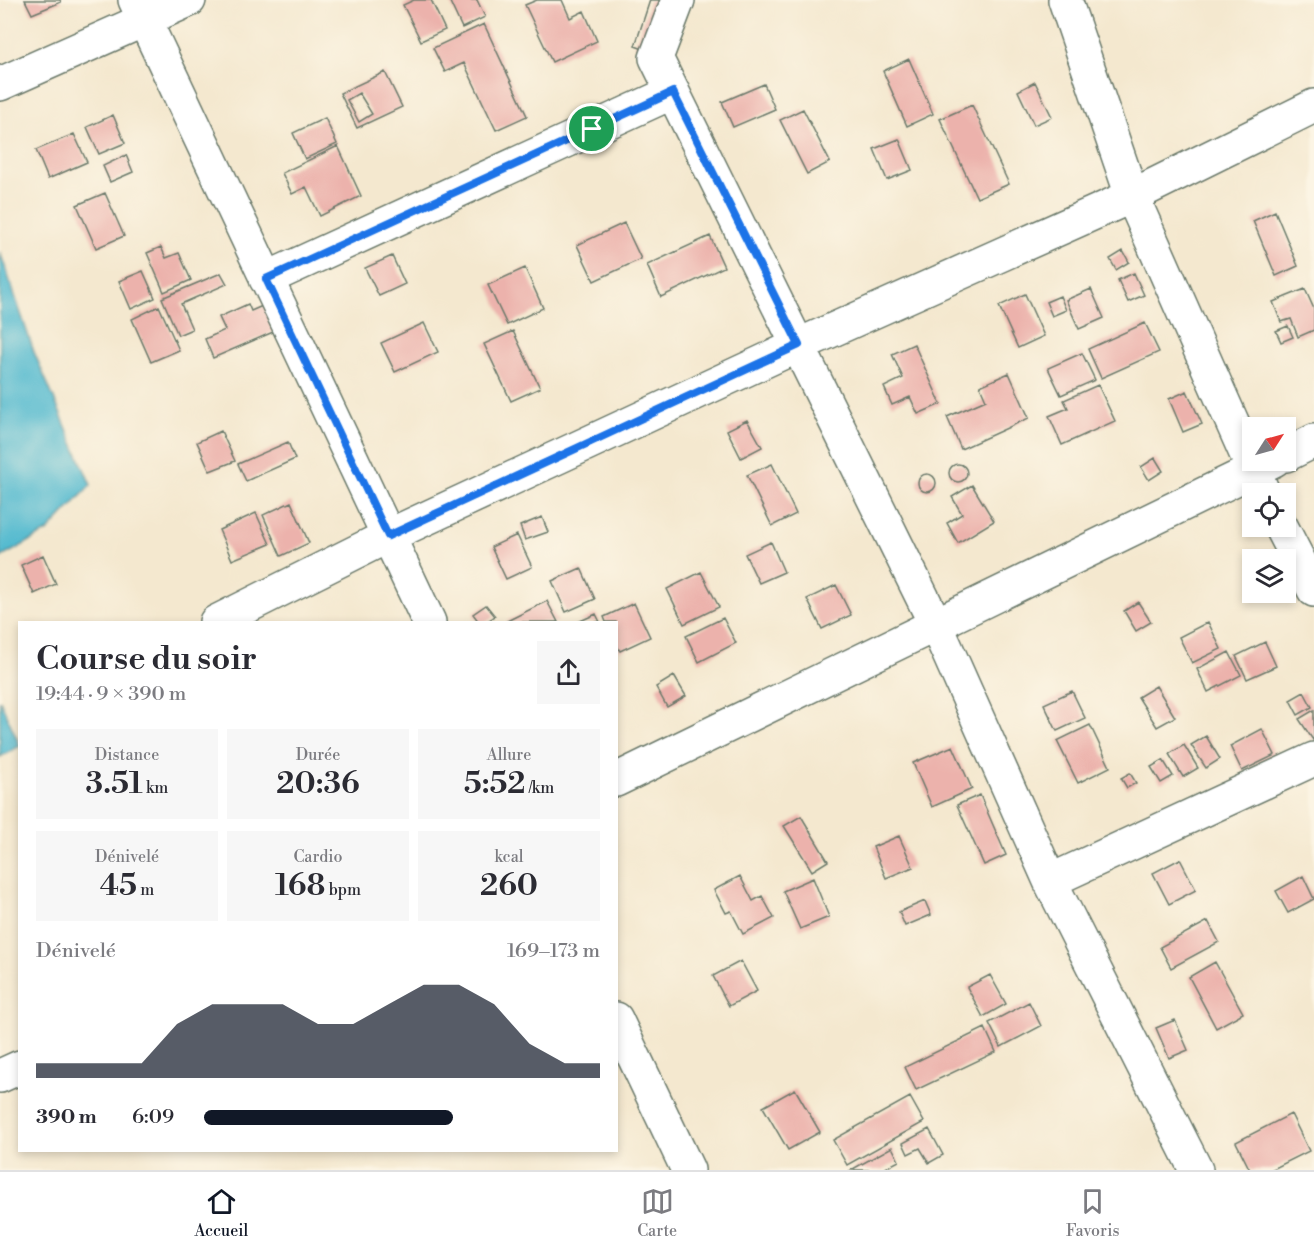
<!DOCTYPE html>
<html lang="fr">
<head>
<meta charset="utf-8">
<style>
	:root { --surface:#fff; --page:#f7f7f7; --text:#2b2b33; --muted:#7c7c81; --line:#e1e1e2; --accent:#111827 }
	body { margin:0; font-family:"Libre Bodoni",serif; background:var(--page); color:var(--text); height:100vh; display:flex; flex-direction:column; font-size:22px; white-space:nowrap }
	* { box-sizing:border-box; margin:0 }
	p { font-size:20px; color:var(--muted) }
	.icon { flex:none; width:33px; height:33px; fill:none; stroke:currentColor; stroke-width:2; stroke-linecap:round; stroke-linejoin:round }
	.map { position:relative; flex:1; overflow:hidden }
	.side { position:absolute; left:18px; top:621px; width:600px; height:531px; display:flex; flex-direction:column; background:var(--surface); border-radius:0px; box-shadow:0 3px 9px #0003 }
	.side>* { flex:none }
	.needle { width:39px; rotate:54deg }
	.fabs { position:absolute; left:1242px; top:417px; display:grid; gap:12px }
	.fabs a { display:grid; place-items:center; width:54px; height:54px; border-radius:0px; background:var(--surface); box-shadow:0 3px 9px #0003; font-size:30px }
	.pin { position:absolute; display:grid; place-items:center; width:51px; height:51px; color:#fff; margin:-26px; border:3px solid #fff; border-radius:50%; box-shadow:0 2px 6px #0007 }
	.round { display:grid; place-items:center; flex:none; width:63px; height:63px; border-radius:0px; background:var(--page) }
	.overview { display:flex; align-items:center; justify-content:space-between; height:102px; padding:0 18px }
	h1 { font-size:33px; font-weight:600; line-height:45px }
	.metrics { display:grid; grid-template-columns:repeat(3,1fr); gap:9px; height:102px; padding:6px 18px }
	.metrics div { display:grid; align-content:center; border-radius:0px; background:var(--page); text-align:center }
	.metrics b { font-size:30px; font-weight:600 }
	.metrics small { font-size:16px; font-weight:400 }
	.metrics p { font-size:16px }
	.chart { height:168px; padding:12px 18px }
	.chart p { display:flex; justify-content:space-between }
	.chart svg { width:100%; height:108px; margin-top:6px; fill:var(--accent); opacity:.7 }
	ul { padding:0 18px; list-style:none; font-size:20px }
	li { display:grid; grid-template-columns:96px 72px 1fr; align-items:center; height:45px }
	li i { height:15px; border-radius:8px; background:var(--accent) }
	.dock { display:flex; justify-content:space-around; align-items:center; height:84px; border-top:2px solid var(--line); background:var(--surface); font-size:16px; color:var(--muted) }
	.dock a { display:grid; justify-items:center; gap:3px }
	.dock .current { color:var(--accent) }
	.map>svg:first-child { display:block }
	.water { fill:#51b9cf; stroke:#387b82; stroke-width:1.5 }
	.building { fill:#ecb2ac; fill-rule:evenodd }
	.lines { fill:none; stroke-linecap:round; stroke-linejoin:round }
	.minor-casing { stroke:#6a796a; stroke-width:36 }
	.minor { stroke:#fff; stroke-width:33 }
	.route-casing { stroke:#fff; stroke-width:12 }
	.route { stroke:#1a73e8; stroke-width:8 }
</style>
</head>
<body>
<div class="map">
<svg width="1314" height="1170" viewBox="0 0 1314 1170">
	<rect width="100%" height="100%" fill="#fcf5e5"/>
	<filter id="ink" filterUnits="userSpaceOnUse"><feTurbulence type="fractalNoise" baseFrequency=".0167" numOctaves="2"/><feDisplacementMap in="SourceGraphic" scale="12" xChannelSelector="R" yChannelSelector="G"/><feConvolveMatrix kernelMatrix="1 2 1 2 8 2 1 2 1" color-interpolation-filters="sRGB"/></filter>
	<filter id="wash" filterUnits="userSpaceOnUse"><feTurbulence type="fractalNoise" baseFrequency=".008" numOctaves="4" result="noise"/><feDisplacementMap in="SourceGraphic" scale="24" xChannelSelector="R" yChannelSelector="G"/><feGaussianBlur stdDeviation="1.35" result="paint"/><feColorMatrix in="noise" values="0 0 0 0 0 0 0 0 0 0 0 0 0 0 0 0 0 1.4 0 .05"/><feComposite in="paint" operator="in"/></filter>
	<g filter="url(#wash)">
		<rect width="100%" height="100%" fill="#f4e8cf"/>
		<path class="water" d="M0,252L34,352L91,485L48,531L0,558Z
			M0,700L20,746L0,757Z"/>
		<g id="blocks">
			<path class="building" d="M25,0H60L61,2L32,14Z
				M414,0H431L445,30L421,41L403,5Z
				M449,0H477L485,17L462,28Z
				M537,0H562L570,18L584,11L597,41L552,62L525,5Z
				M650,0H662L646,50L635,46Z
				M484,24L527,116L496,130L464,63L445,72L433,48Z
				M909,59L933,114L907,126L883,71Z
				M385,72L402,107L357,128L340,93ZM359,93L372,114L359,122L347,100Z
				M1035,82L1052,117L1034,125L1018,91Z
				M764,84L775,109L733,127L722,102Z
				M972,105L1009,184L977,198L940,119Z
				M803,109L830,162L807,174L780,120Z
				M113,115L125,143L99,154L87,127Z
				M325,118L337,144L305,159L293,133Z
				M74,134L87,162L48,179L36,150Z
				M899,139L912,170L887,180L874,149Z
				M338,146L361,196L320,216L306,187L292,194L282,173Z
				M126,155L133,172L110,182L103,166Z
				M105,193L124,236L96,248L77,205Z
				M1275,211L1298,266L1276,276L1253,221Z
				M624,223L641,259L594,281L577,245Z
				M710,236L724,267L661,297L647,265Z
				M161,247L166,258L179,253L191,280L164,292L147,253Z
				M1123,251L1129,262L1116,270L1110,259Z
				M392,256L405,284L379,296L365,268Z
				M525,268L543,308L507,325L488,285Z
				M143,271L155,298L131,309L119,281Z
				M221,273L227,284L181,304L192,329L178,335L162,298Z
				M1134,273L1144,295L1128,302L1118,280Z
				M1091,289L1104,318L1079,329L1066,300Z
				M1305,289L1314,309V330L1298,337L1291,319L1281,322L1273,302Z
				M1025,294L1044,336L1018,348L999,306Z
				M1060,296L1066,310L1052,316L1046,302Z
				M269,303L280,329L213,358L205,339L225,330L219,317L248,304L251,311Z
				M159,306L179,350L151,362L132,319Z
				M424,323L438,352L395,372L381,343Z
				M1145,323L1159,352L1101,378L1088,349Z
				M1288,326L1293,337L1281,342L1276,331Z
				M513,331L540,388L511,401L484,344Z
				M914,344L941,404L918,414L910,397L892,405L884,387L903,378L892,354Z
				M1082,353L1095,380L1061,395L1048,368Z
				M1009,373L1029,418L961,449L947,417L986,400L980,386Z
				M1098,385L1115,421L1062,445L1049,416L1068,408L1064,400Z
				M1187,391L1202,424L1183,432L1169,399Z
				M747,420L762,447L741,458L727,430Z
				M221,431L235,461L210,471L197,442Z
				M288,442L295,459L246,481L238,464Z
				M1155,458L1163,471L1149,480L1141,467Z
				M949 473a9 9 0 1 1 18 0a9 9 0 1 1-18 0Z
				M772,464L796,514L772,526L747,475Z
				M918 483a9 9 0 1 1 18 0a9 9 0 1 1-18 0Z
				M972,485L994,521L958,543L947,523L962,514L952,497Z
				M291,502L309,543L281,556L263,515Z
				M256,513L270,544L232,560L219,530Z
				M542,517L548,532L525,540L520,526Z
				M517,535L532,567L506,579L491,547Z
				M771,542L784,572L759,583L745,554Z
				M43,555L56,584L34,594L21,565Z
				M581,568L595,599L566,612L552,581Z
				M701,572L719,607L684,624L667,589Z
				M836,585L851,615L822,629L807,599Z
				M547,601L558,622H508L507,621Z
				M1138,602L1151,622L1136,631L1124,611Z
				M634,603L650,637L620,651L616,644V622H606L604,617Z
				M486,605L495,616L486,622H479L473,614Z
				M596,614L600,622H578Z
				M723,618L736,643L699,662L686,636Z
				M1208,622L1221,649L1192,663L1179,637Z
				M1265,642L1276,666L1247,679L1236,656Z
				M1229,652L1241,675L1208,692L1197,669Z
				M674,676L686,696L667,707L656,687Z
				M1156,686L1175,717L1157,727L1138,697Z
				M1072,691L1085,718L1057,731L1044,704Z
				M1304,692L1312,707L1298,715L1290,700Z
				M1314,710V740H1313L1299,719Z
				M1090,725L1110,767L1078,783L1057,741Z
				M1262,729L1275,755L1242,771L1230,746Z
				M1206,736L1220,759L1206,768L1191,745Z
				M1184,745L1198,768L1183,777L1169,754Z
				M953,746L972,789L932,807L913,763Z
				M1163,760L1173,776L1161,783L1151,767Z
				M1130,773L1136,783L1127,788L1121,778Z
				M980,795L1006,855L984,865L957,805Z
				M801,816L828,861L812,871L784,826Z
				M899,836L913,867L886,878L873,847Z
				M1180,859L1196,890L1169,904L1153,873Z
				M740,876L753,901L762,896L774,918L743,934L731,911L726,913L714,890Z
				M1303,876L1314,899L1288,913L1276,891Z
				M813,878L829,917L800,929L783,891Z
				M925,901L931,915L905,926L899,912Z
				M1208,921L1219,942L1171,968L1160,947Z
				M741,961L757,991L729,1006L713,976Z
				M1215,962L1243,1013L1216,1028L1189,977Z
				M990,975L1006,1004L983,1017L967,987Z
				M1029,1002L1041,1026L1001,1047L989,1023Z
				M1175,1020L1188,1050L1169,1058L1156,1028Z
				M985,1028L996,1052L916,1090L905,1067Z
				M795,1089L820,1132L788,1150L763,1107Z
				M910,1097L924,1122L847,1165L833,1140Z
				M1291,1114L1309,1151L1271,1170H1250L1236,1142Z
				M929,1129L943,1155L929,1163L920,1148L908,1154L903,1143Z
				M892,1147L899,1161L882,1170H851Z"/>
		</g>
	</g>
	<g filter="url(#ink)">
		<use href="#blocks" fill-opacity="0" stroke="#6a796a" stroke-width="1.5"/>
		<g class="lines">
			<g class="minor-casing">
				<path id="minor" d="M135,0L429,622
					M678,0L656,58L936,625L1050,881L1196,1170
					M1065,0L1132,196L1264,494
					M0,84L189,0
					M266,279L673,92
					M1286,455L1314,441
					M1281,526L1314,590
					M216,622L388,536L799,345L1132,196L1314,106
					M616,780L1274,460
					M1050,881L1314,759
					M616,1019L688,1170
					M0,1076L20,1067"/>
			</g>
			<use href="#minor" class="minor"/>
		</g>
	</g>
	<g class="lines" filter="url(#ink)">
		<g class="route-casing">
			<path id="route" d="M673,92L799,345L388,536L266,279Z"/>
		</g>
		<use href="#route" class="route"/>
	</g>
</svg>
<div class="fabs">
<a><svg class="needle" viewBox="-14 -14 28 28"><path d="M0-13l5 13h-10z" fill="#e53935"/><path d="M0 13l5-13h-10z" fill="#7c7c81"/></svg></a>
<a><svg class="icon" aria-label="locate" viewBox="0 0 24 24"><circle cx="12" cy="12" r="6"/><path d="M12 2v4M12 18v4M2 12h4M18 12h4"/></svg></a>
<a><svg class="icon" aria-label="layers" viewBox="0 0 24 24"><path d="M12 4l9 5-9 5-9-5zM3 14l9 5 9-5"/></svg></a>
</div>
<div class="pin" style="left:592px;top:129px;background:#1e9e55"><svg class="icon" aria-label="arrive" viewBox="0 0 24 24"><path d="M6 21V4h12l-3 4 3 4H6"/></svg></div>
<section class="side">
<div class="overview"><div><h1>Course du soir</h1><p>19:44 · 9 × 390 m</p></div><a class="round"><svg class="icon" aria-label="share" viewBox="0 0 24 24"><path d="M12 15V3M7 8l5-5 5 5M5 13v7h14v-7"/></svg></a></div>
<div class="metrics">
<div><p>Distance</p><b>3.51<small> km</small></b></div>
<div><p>Durée</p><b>20:36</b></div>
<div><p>Allure</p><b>5:52<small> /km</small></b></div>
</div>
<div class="metrics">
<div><p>Dénivelé</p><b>45<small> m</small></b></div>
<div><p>Cardio</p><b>168<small> bpm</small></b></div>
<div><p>kcal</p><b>260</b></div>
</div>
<div class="chart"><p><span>Dénivelé</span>169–173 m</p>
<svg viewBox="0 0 160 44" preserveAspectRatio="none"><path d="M0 44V38L10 38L20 38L30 38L40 22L50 14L60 14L70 14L80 22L90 22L100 14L110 6L120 6L130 14L140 30L150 38L160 38V44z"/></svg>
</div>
<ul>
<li><b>390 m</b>6:09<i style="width:63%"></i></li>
</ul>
</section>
</div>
<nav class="dock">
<a class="current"><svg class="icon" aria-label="home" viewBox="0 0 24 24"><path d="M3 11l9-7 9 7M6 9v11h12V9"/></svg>Accueil</a>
<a><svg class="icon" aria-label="map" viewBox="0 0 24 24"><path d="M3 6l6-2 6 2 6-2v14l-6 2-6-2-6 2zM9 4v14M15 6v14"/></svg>Carte</a>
<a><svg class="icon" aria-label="saved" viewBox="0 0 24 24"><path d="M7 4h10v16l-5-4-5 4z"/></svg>Favoris</a>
</nav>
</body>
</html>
